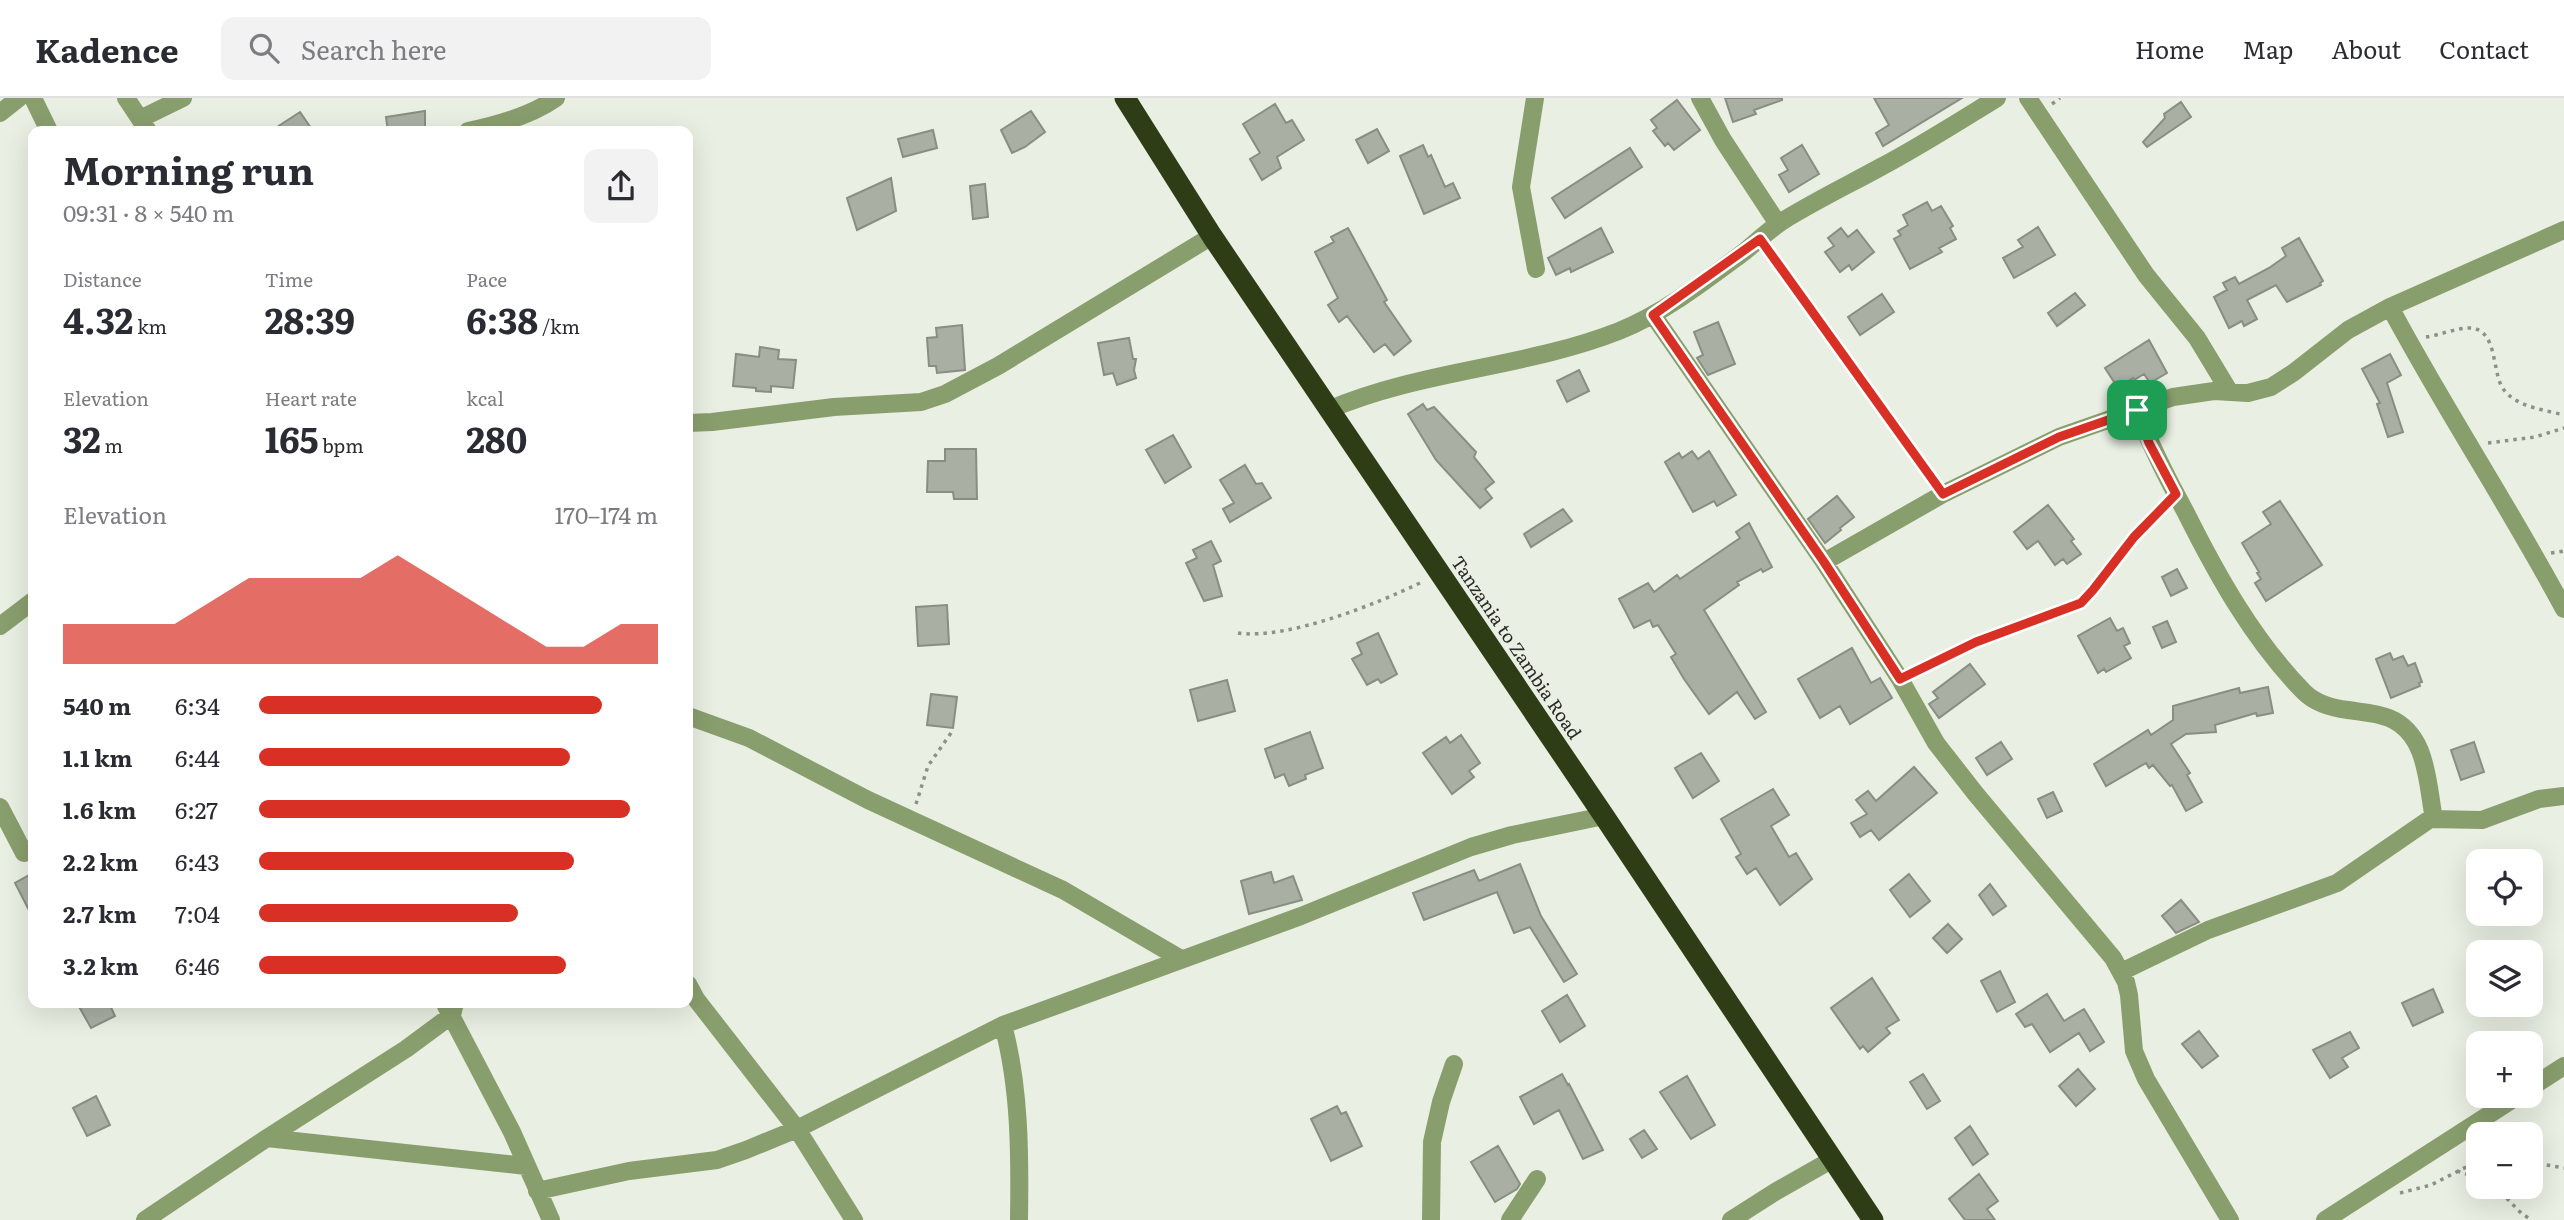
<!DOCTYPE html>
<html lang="en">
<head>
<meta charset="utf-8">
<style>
	:root { --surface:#fff; --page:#f2f2f3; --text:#2b2b33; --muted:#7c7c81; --line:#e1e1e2; --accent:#d93025 }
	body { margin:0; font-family:Literata,serif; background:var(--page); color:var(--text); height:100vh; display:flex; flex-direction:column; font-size:26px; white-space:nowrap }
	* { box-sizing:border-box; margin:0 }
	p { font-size:23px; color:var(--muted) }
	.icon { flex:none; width:38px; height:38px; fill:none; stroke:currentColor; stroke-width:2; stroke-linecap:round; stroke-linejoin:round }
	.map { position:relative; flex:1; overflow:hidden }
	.details { position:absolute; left:28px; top:28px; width:665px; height:882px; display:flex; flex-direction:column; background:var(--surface); border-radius:14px; box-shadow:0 7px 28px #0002 }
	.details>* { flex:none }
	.tools { position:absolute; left:2466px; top:751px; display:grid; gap:14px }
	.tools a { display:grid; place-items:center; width:77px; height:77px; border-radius:14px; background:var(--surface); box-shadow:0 7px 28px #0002; font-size:35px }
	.pin { position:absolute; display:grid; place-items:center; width:60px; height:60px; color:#fff; margin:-30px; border-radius:14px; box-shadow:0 4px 10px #0006 }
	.round { display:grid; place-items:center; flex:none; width:74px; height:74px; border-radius:14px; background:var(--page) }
	.overview { display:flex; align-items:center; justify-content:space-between; height:119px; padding:0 35px }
	h1 { font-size:38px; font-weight:700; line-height:52px }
	.stats { display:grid; grid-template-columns:repeat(3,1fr); gap:10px; height:119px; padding:7px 35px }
	.stats div { display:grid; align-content:center }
	.stats b { font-size:35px; font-weight:700 }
	.stats small { font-size:19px; font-weight:400 }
	.stats p { font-size:19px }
	.chart { height:196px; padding:14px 35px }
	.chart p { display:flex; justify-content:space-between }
	.chart svg { width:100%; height:126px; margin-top:7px; fill:var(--accent); opacity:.7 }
	ul { padding:0 35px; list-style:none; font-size:23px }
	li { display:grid; grid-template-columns:112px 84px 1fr; align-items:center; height:52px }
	li i { height:18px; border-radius:9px; background:var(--accent) }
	header { display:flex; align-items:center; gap:42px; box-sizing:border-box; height:98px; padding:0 35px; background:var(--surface); border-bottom:2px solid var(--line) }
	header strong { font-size:33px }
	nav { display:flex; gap:38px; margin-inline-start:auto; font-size:24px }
	.search { width:490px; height:63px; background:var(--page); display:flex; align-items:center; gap:18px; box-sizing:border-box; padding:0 24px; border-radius:14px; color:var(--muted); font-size:26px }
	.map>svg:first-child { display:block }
	.building { fill:#a9afa3; stroke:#888e82; stroke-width:2 }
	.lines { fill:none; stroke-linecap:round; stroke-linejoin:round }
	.path { stroke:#8d9187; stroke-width:3.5; stroke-dasharray:3.5 5; stroke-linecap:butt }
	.minor { stroke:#899e6d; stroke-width:18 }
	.highway { stroke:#2e3d15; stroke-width:21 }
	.route-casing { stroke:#fff; stroke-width:14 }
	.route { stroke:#d93025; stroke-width:9 }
	.labels { text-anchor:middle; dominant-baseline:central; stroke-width:5; stroke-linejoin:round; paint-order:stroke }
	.street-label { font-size:18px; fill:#292b26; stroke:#e9efe2 }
</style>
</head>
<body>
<header>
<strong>Kadence</strong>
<div class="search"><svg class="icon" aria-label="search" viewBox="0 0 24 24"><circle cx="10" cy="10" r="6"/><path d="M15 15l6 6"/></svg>Search here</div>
<nav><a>Home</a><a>Map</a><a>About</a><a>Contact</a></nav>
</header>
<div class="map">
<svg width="2564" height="1122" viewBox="0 0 2564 1122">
	<rect width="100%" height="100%" fill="#e9efe2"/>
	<path class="building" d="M1725,0H1782V2L1754,12L1756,16L1733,24Z
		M1874,0H1962L1883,48L1876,35L1889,27Z
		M1677,2L1700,32L1674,52L1668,45L1665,48L1653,33L1657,30L1651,22Z
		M2181,4L2191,19L2147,49L2143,44L2165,20L2164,16Z
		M1275,6L1286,25L1292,22L1304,42L1277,59L1281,70L1262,82L1250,61L1260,55L1243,26Z
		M425,13V33H388L386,19Z
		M1031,13L1045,34L1025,49L1012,55L1001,32Z
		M300,14L313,33H271Z
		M1377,31L1389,53L1368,65L1356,42Z
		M933,32L937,50L903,59L898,41Z
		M1423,47L1428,59L1431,57L1445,89L1453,85L1460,100L1424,116L1400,58Z
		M1802,47L1819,76L1789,94L1779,77L1788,72L1781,60Z
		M1630,50L1642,69L1565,120L1552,100Z
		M891,80L896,113L857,132L847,100Z
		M985,86L988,119L973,121L970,88Z
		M1927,104L1932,113L1941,108L1953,128L1950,130L1956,141L1939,150L1942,154L1910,171L1894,141L1901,137L1898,133L1908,127L1903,117Z
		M2038,129L2055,157L2014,180L2003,160L2023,149L2018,142Z
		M1348,130L1387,202L1384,204L1411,243L1394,257L1385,246L1374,254L1347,218L1339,224L1328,207L1338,200L1315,154L1334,144L1331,139Z
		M1601,130L1613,154L1571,174L1570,170L1556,177L1548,160Z
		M1841,130L1848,139L1857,132L1874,154L1852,172L1849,167L1840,174L1825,154L1834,148L1828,140Z
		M2299,140L2323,183L2320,185L2321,187L2287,204L2276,187L2247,202L2257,221L2244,228L2242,223L2229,230L2214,199L2227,192L2223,185L2235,179L2239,186L2269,170L2286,158L2282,150Z
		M2075,195L2085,207L2057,228L2048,215Z
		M1882,196L1894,214L1860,237L1848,219Z
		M1718,224L1735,266L1708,277L1697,260L1703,257L1694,234Z
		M962,227L965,272L937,275L936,268H929L927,240L937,239L936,230Z
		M1129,240L1133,261H1136L1134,272L1136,280L1117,287L1113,275L1104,277L1098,245Z
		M2149,242L2167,275L2150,285L2144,276L2134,282L2133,280L2118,290L2105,270Z
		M760,249L779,252L778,261L796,262L793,290L771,288V294L756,293V290L733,288L736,256L759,259Z
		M2390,256L2401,277L2387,285L2403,334L2388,339L2377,306L2380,305L2362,271Z
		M1579,272L1589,293L1567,304L1557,283Z
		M1423,306L1427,312L1434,309L1476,354L1474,359L1494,384L1485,391L1492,400L1480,410L1436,362L1408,316Z
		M1173,337L1191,369L1165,385L1146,352Z
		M945,351H976L977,401H954L953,394H927L928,363H945Z
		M1692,353L1698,361L1709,353L1736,397L1717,408L1714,403L1693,414L1665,364L1679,355L1682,360Z
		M1245,367L1256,386L1262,385L1271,400L1230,424L1223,411L1234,405L1220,382Z
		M1837,398L1854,419L1840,430L1841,432L1825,445L1808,421Z
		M2280,403L2322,467L2266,503L2255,485L2261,481L2257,475L2259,474L2242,445L2271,426L2263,414Z
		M2048,407L2074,441L2071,443L2081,456L2067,466L2063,461L2055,467L2038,443L2027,451L2014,434Z
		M1563,411L1572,423L1531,449L1524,436Z
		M1749,425L1772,469L1763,474L1761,471L1737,484L1739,487L1704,512L1766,614L1755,621L1737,594L1709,616L1684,581L1671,559L1676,556L1658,527L1653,529L1650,522L1634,530L1619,501L1648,485L1654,494L1677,477L1680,481L1740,440L1736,434Z
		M1211,443L1221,463L1213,467L1222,498L1204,503L1186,465L1197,460L1193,452Z
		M2177,471L2187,490L2171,498L2162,479Z
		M947,507L949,546L918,548L916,509Z
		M2110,520L2117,533L2123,530L2130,545L2124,548L2131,560L2106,574L2104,571L2098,575L2078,538Z
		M2167,523L2176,544L2162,550L2153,529Z
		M1378,535L1397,576L1381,585L1378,581L1367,587L1352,561L1362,556L1357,545Z
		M1852,550L1871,585L1880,580L1892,600L1850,626L1840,608L1820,620L1798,581Z
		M2390,555L2393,562L2403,558L2408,568L2415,565L2422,584L2419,585L2420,588L2391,600L2376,561Z
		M1970,566L1985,586L1939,620L1929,606L1938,600L1933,594Z
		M1227,582L1235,613L1198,623L1190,592Z
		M2268,589L2273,615L2257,618L2256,615L2215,627L2216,634L2186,636L2171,646L2190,675L2187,677L2202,704L2186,713L2172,687L2170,688L2153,667L2149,670L2146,665L2106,688L2094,666L2148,632L2151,637L2173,622V608L2239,590L2240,595Z
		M931,596L957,599L953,630L927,627Z
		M1310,634L1323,670L1305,677L1306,681L1289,688L1284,676L1275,680L1265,651Z
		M1461,637L1480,665L1469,673L1474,679L1452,696L1423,655L1446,639L1450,645Z
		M2001,644L2012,661L1987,677L1976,660Z
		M2474,644L2484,674L2461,682L2451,652Z
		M1701,655L1719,683L1693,700L1675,670Z
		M1914,669L1937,695L1879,742L1871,732L1860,739L1851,725L1867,716L1856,702L1868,693L1876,703Z
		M1773,691L1789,717L1771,728L1789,759L1796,755L1812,781L1780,807L1756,770L1747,776L1736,759L1741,756L1721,721Z
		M2053,694L2062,713L2047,720L2038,701Z
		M1520,766L1541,818L1577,876L1564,884L1530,829L1514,835L1497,794L1424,822L1413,795L1474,772L1479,783Z
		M1271,774L1274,785L1293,778L1302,802L1249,816L1241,783Z
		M33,775V820L15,785Z
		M1909,776L1930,803L1910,819L1890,792Z
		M1990,786L2006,808L1993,817L1979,797Z
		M2181,802L2199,824L2176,835L2162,818Z
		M1948,826L1962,841L1947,855L1933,840Z
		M2000,873L2015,904L1997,914L1981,883Z
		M1872,880L1899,922L1886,930L1890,935L1868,954L1863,948L1860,951L1831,910Z
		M2433,891L2443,914L2413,928L2402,905Z
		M2047,896L2064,923L2084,911L2104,944L2090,953L2079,935L2050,954L2032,926L2025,929L2016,916Z
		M1567,897L1585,928L1560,944L1542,913Z
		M77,905H109L115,918L91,930Z
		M2199,933L2218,958L2202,970L2182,946Z
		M2350,934L2359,950L2342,960L2348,969L2330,980L2313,952Z
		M2078,971L2095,991L2076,1008L2059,988Z
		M1562,976L1568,987L1569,986L1603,1052L1583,1061L1559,1012L1534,1026L1520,999Z
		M1923,976L1940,1003L1927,1011L1910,984Z
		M1687,978L1715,1027L1691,1041L1660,994Z
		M96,998L110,1027L87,1038L73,1010Z
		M1337,1008L1341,1016L1346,1014L1362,1048L1331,1063L1311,1021Z
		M1970,1028L1988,1056L1973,1067L1955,1040Z
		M1644,1032L1657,1051L1642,1060L1630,1041Z
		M1498,1048L1520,1086L1517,1091L1495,1104L1471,1064Z
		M1979,1076L1998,1103L1987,1111L1995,1122H1965L1949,1101Z"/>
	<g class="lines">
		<path class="path" d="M2052,6L2060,0
			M1768,153L1934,383
			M2426,239C2440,237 2456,230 2469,230C2499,230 2491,276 2504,292C2517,309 2545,312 2564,317
			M2488,345L2535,339L2564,330
			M2551,455L2564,453
			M1238,535C1287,542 1377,506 1422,484
			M1916,573L1976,544L2081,505C2111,475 2133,437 2164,407
			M916,706L928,668L951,635
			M2530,1064L2564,1070
			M2457,1073L2478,1080
			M2495,1088L2522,1116L2532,1122
			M2400,1095L2431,1087L2478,1063"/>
		<path class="minor" d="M33,0L49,33
			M126,0L148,33
			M1535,0L1521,89L1536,171
			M1700,0L1723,42L1778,126
			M2028,0L2146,177L2197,240L2229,293
			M0,15L19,0
			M140,21L183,0
			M468,33C497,27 531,18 556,0
			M2390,209C2445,312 2509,408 2564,511
			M1653,217L1824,464L1900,581L1936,645L1975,695L2113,860L2126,884L2129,897L2134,953L2146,981L2230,1122
			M1328,312C1421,272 1525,270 1619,233C1664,215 1705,183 1744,154C1756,144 1768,133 1781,124C1813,104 1846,88 1879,70C1919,49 1958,24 1997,0
			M2137,312C2150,347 2167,380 2185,413C2217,477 2253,542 2304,594C2316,606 2332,610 2348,612C2361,614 2377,615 2389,620C2428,636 2427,685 2434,721
			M688,325L712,324L834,309L921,304L945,296L998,268L1212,138
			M1824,464L1943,396L2059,339L2173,299L2214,293L2248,295L2271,289L2293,275L2348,232L2390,209L2564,132
			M0,528L33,503
			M688,618L749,640L868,702L1063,792L1181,861
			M0,709L24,755
			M2121,874L2208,832L2337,785L2430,721L2482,722L2539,701L2564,698
			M688,886L696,901L797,1031L854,1122
			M446,908L512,1034L551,1122
			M1003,927C1020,990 1020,1057 1019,1122
			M2530,990L2564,968
			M267,1040L526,1068
			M537,1093L629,1073L717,1062L746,1052L797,1031L1003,927L1301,818L1471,749L1512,737L1604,718
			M145,1122L267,1040L406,951L452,917L455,905
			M1431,1122L1432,1044L1441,1004L1454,966
			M1510,1122L1537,1081
			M1731,1122L1775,1094L1833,1061
			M2325,1122L2518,998"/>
		<path class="highway" d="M1125,0L1212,138L1604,718L1873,1122"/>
	</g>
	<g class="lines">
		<g class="route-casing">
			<path id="route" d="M1760,141L1943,396L2059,339L2137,312L2149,345L2176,396L2134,439L2093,492L2081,505L1976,544L1900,581L1824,464L1653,217Z"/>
		</g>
		<use href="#route" class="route"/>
	</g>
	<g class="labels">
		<g class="street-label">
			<text transform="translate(1517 549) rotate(56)">Tanzania to Zambia Road</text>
		</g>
	</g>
</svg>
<div class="tools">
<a><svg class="icon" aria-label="locate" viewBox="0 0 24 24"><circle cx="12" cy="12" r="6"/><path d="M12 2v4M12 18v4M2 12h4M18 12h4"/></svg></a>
<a><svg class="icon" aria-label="layers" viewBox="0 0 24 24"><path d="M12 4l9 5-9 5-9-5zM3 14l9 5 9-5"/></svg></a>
<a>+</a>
<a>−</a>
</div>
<div class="pin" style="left:2137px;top:312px;background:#1e9e55"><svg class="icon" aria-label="arrive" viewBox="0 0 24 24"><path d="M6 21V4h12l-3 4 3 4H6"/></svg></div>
<section class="details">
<div class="overview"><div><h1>Morning run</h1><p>09:31 · 8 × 540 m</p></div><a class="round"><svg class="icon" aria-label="share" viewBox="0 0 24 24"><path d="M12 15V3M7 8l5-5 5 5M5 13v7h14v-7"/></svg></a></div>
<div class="stats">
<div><p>Distance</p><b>4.32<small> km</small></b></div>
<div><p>Time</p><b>28:39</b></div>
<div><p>Pace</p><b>6:38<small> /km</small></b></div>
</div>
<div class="stats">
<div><p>Elevation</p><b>32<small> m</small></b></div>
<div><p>Heart rate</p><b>165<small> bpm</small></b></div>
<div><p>kcal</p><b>280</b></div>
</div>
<div class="chart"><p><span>Elevation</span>170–174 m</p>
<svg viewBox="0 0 160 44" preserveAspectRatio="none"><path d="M0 44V30L10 30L20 30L30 30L40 22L50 14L60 14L70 14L80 14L90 6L100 14L110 22L120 30L130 38L140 38L150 30L160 30V44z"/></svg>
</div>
<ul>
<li><b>540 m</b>6:34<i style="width:86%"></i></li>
<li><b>1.1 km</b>6:44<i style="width:78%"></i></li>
<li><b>1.6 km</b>6:27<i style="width:93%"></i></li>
<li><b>2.2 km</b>6:43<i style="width:79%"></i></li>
<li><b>2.7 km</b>7:04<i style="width:65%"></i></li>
<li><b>3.2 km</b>6:46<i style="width:77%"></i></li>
</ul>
</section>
</div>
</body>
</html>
